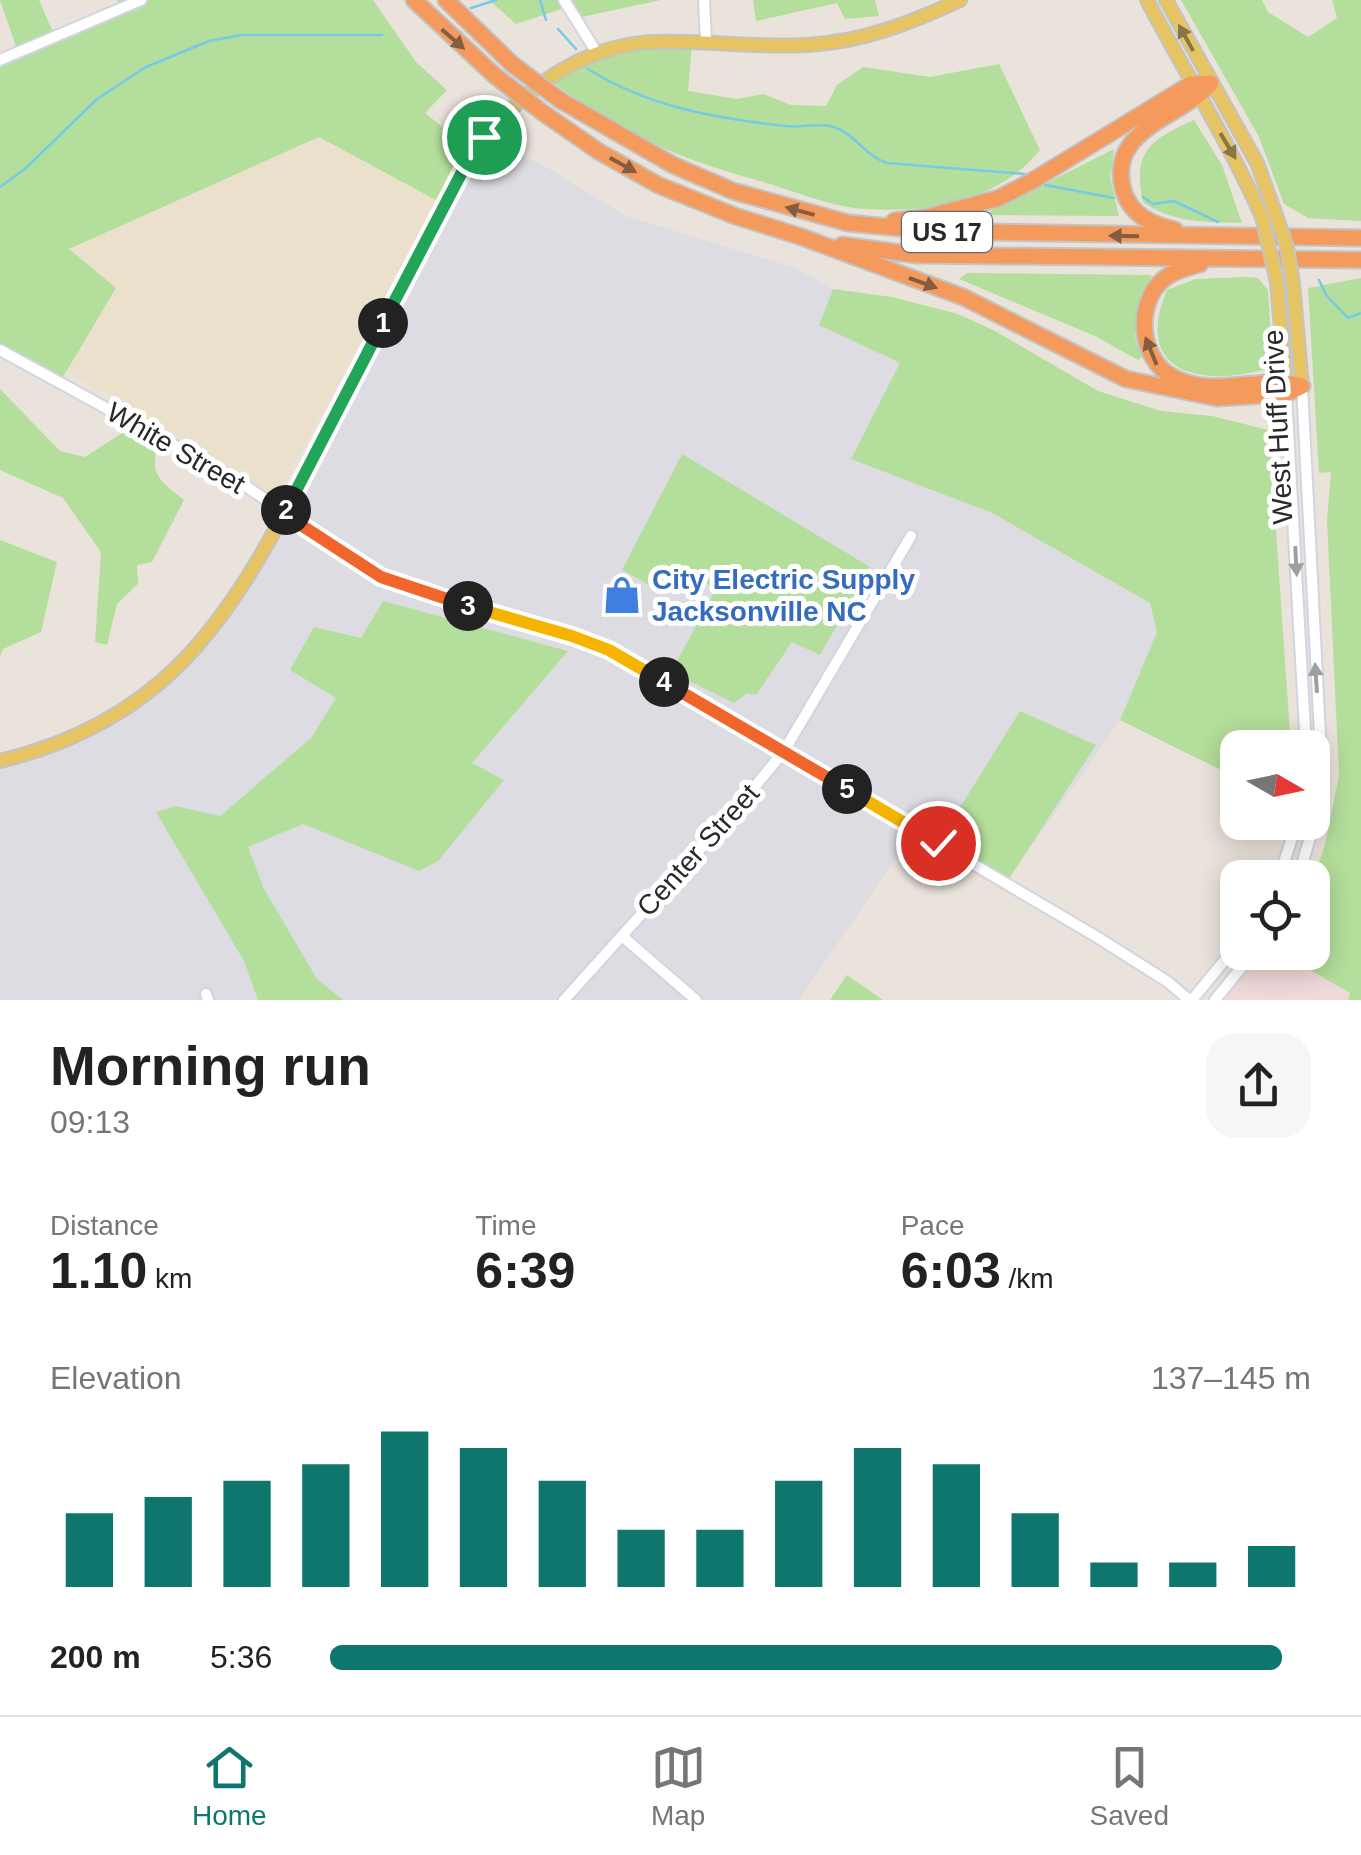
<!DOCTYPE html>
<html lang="en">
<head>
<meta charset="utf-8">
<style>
	:root { --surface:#fff; --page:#f6f6f6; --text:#222; --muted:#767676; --line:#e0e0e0; --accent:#0f766e }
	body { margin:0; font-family:Helvetica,sans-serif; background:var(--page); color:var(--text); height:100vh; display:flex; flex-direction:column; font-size:38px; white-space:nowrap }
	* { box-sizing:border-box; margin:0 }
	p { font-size:32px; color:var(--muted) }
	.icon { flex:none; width:55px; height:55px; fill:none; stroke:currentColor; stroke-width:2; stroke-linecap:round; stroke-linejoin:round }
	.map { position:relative; height:1000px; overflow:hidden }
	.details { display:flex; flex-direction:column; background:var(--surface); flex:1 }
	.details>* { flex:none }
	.needle { width:65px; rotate:99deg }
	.controls { position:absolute; left:1220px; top:730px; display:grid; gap:20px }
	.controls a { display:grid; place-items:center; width:110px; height:110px; border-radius:20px; background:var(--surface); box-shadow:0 5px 25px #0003; font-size:50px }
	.pin { position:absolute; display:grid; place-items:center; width:85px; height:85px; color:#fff; margin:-42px; border:5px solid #fff; border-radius:50%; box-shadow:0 2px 10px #0007 }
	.km { position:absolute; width:50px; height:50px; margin:-25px; border-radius:50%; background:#222; color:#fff; font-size:28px; line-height:50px; text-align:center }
	.round { display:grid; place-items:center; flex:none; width:105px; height:105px; border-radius:30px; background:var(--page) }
	.head { display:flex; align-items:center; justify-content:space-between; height:170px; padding:0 50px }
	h1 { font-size:55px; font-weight:600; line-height:75px }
	.stats { display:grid; grid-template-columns:repeat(3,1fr); gap:15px; height:170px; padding:10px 50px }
	.stats div { display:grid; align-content:center }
	.stats b { font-size:50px; font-weight:600 }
	.stats small { font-size:28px; font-weight:400 }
	.stats p { font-size:28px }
	.chart { height:280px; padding:20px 50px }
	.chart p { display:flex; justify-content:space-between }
	.chart svg { width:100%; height:180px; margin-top:10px; stroke:var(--accent); stroke-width:6 }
	ul { padding:0 50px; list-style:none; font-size:32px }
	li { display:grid; grid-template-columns:160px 120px 1fr; align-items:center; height:75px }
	li i { height:25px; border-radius:12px; background:var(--accent) }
	.menu { display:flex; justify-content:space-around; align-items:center; height:140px; border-top:2px solid var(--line); background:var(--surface); font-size:28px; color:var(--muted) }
	.menu a { display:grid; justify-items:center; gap:5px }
	.menu .on { color:var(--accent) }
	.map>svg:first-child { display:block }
	.industrial { fill:#dddce3 }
	.education { fill:#ebe0cb }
	.medical { fill:#f1d9db }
	.green { fill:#b4de9b }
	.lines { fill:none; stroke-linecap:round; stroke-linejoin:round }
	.stream { stroke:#74cbe6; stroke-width:2.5 }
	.minor-casing { stroke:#d1d4e1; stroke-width:14 }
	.major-casing { stroke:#c3c3c3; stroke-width:16 }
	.highway-casing { stroke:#c3c3c3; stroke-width:19 }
	.minor { stroke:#fff; stroke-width:10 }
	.major { stroke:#e7c463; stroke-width:12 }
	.highway { stroke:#f49a5d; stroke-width:15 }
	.major-bridge-casing { stroke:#c3c3c3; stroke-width:16; stroke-linecap:butt }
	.highway-bridge-casing { stroke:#c3c3c3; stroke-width:19; stroke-linecap:butt }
	.major-bridge { stroke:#e7c463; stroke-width:12 }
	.highway-bridge { stroke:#f49a5d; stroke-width:15 }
	.oneway { fill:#887646 }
	.oneway2 { fill:#845c40 }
	.oneway3 { fill:#9f9f9f }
	.split-1-casing { stroke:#fff; stroke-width:20 }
	.split-2-casing { stroke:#fff; stroke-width:20 }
	.split-3-casing { stroke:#fff; stroke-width:20 }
	.split-4-casing { stroke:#fff; stroke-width:20 }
	.split-5-casing { stroke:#fff; stroke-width:20 }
	.split-6-casing { stroke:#fff; stroke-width:20 }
	.split-1 { stroke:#22a559; stroke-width:12 }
	.split-2 { stroke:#22a559; stroke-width:12 }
	.split-3 { stroke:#f0652b; stroke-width:12 }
	.split-4 { stroke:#f5b400; stroke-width:12 }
	.split-5 { stroke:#f0652b; stroke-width:12 }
	.split-6 { stroke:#f5b400; stroke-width:12 }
	.labels { text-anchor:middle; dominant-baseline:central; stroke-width:10; stroke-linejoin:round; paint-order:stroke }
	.shield { fill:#fff; stroke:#696969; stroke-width:2.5 }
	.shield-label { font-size:25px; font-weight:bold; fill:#292929 }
	.street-label { font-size:28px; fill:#292929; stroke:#fff }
	.shop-label { font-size:28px; font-weight:bold; fill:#366cbe; stroke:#fff; text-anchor:start }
</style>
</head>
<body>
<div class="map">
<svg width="1361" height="1000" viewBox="0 0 1361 1000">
	<rect width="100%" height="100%" fill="#eae3db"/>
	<path class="industrial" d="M485,137L548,168L626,216L795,268L833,289L819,325L900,363L852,459L992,513L1150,603L1157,632L1120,720L1006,883L915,830L799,1000H0V761L52,746L139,700L217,622Z"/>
	<path class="education" d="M319,137L436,200L281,490L270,492L65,370L116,289L68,249Z"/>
	<path class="medical" d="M1261,953H1280L1351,993L1348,1000H1220Z"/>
	<path class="green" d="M0,0H39L55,37L120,8L117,0H373L416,62L447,90L425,113L465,145L436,200L319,137L69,249L116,288L60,382L0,350V60L18,52Z
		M489,0H661L577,18L571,6L516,24Z
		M753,0H875L879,16L845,19L837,3L756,21Z
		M1181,0H1262L1268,12L1308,37L1337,18L1332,0H1361V221L1308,218L1284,204L1259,137Z
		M692,42L688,91L737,99L763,94L791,105L826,106L837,85L863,67L930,77L999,64L1040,150C999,201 930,213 867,209C838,208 807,196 779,187C748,177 715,169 685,157C636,138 588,108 546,78L597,53Z
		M1194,120L1222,165L1242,223C1206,222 1173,223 1143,202C1132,151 1150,140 1194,120Z
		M1114,149L1110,177L1119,216L983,215Z
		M967,273L1152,275C1141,301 1125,330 1143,356L1138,360L1095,336L959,279Z
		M1245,277L1258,278L1268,290L1273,367C1208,388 1130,377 1167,290L1195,279Z
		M1361,278V1000H1348L1350,993L1280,953L1312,952L1313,881L1325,844L1339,776L1327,520L1331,472L1319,473L1308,288Z
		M833,289L892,297L958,314L995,331L1098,391L1161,411L1212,416L1269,430L1291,747L1238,748L1237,778L1120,720L1157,632L1150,603L992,513L851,459L900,363L819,325Z
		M0,389L60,451L85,457L136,424L161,438C147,473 158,479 184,500L152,562L137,565L138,584L117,604L107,645L95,642L101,552L63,498L0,470Z
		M682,454L870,567L820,655L792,642L756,695L747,693L734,703L671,672L716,589L672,565L656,589L622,570Z
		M0,540L57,562L41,632L3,649L0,656Z
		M383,601L568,651L472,763L504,780L438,861L419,871L303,824L248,847L264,889L317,979L343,1000H258L244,961L156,812L176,806L220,816L311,738L336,698L290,670L314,627L361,638Z
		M1020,711L1096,745L1006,883L938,843Z
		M847,975L883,1000H830Z"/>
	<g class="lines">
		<path class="stream" d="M540,0L546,20
			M471,8L496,0
			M558,29L576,49
			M588,69C649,107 714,118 785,126C800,128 815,123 830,126C854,131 864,156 887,163L1025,174
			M1045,185L1114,198
			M0,187L26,168L97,99L146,67L209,41L242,35H382
			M1143,197L1153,204L1174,201L1218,222
			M1319,280L1326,295L1348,318L1361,313"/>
		<g class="minor-casing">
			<path id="minor" d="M564,0L597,53
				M704,0L706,42
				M0,60L141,0
				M0,350L232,477L381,577L421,593L572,635L609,650L1097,937L1168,982L1189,1000
				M1286,394L1306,748
				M1279,878L1297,822
				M1298,878L1309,841L1321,754L1302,386
				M622,936L696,1000
				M206,994L208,1000
				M564,1000L739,806L784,751L911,536
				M1192,1000L1238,944
				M1215,1000L1254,952"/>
		</g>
		<g class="major-casing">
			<path id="major" d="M1147,0C1185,73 1229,142 1262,217
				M1166,0L1257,163L1277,218
				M1277,282L1286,389
				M1293,283L1302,386
				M0,761C67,745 129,714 178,666C244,600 286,510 328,429C376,337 424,245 472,153C517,95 577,45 655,42C705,40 757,48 807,45C862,42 911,23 960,0"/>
		</g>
		<g class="highway-casing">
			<path id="highway" d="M414,0L494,75
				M446,0L512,64
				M560,100L673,165L733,191L848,223L931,231L1361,238
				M542,112L598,151L658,185L735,216L799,236L963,297L1126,379L1217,398L1286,394L1302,386
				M894,221L927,217L999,198L1032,181L1191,84L1211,83
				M1175,230C1151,224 1130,215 1123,189C1107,128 1182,118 1211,83
				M842,245L917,255L1361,260
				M1200,264C1189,267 1174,271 1165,278C1134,302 1139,360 1173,377C1213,399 1261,375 1302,386"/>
		</g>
		<use href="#minor" class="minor"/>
		<use href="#major" class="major"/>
		<use href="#highway" class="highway"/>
		<g class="major-bridge-casing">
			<path id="major-bridge" d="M1262,217L1277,282
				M1277,218L1287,247L1293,283"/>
		</g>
		<g class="highway-bridge-casing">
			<path id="highway-bridge" d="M512,64L560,100
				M494,75L542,112"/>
		</g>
		<use href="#major-bridge" class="major-bridge"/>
		<use href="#highway-bridge" class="highway-bridge"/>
	</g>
	<defs><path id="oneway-solid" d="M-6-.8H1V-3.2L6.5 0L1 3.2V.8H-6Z" transform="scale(2.5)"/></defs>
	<g class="oneway">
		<use href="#oneway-solid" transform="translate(1186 38) rotate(-119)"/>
		<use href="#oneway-solid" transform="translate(1228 146) rotate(59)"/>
	</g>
	<g class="oneway2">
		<use href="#oneway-solid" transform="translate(453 39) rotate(41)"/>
		<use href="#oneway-solid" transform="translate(623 165) rotate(29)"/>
		<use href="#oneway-solid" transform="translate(800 211) rotate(-165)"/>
		<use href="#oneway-solid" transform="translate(1124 236) rotate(-179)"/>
		<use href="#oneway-solid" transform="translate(923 283) rotate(20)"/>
		<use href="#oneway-solid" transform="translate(1151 351) rotate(-112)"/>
	</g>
	<g class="oneway3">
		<use href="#oneway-solid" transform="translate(1296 561) rotate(87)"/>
		<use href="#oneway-solid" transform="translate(1316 678) rotate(-94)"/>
	</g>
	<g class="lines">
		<g class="split-1-casing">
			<path id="split-1" d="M383,323L472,153L484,137"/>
		</g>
		<g class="split-2-casing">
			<path id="split-2" d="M286,510L383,323"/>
		</g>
		<g class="split-3-casing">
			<path id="split-3" d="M286,510L284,514L381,577L468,606"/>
		</g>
		<g class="split-4-casing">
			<path id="split-4" d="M468,606L572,636L609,650L664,682"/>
		</g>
		<g class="split-5-casing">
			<path id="split-5" d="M664,682L847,789"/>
		</g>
		<g class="split-6-casing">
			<path id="split-6" d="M847,789L938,843"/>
		</g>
		<use href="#split-1" class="split-1"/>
		<use href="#split-2" class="split-2"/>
		<use href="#split-3" class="split-3"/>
		<use href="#split-4" class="split-4"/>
		<use href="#split-5" class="split-5"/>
		<use href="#split-6" class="split-6"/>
	</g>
	<defs>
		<g id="shop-bare" transform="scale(3)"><path d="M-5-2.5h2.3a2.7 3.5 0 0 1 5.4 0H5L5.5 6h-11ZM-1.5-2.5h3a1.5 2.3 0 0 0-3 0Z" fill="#3f7fe0" stroke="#fff" stroke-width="2.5" paint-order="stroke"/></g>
	</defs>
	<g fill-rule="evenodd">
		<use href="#shop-bare" x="622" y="595"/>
	</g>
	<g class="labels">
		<rect class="shield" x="902" y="212" width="90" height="40" rx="8"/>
		<g class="shield-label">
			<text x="947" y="232">US 17</text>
		</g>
		<g class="street-label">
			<text transform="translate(1278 427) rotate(-93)">West Huff Drive</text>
			<text transform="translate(176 448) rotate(30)">White Street</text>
			<text transform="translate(698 850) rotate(-48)">Center Street</text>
		</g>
		<g class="shop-label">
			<text x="652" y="579">City Electric Supply<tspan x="652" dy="32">Jacksonville NC</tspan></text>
		</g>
	</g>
</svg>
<div class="controls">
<a><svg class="needle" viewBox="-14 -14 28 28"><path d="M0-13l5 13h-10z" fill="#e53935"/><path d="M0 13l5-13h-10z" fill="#767676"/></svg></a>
<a><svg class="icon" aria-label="locate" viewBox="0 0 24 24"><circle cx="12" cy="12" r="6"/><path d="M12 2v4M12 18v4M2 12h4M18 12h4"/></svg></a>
</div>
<div class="pin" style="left:484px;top:137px;background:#1e9e55"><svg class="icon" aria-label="arrive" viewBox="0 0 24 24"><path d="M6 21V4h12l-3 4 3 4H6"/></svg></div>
<div class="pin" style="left:938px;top:843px;background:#d93025"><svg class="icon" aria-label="check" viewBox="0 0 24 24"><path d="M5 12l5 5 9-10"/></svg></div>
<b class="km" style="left:383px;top:323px">1</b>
<b class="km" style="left:286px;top:510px">2</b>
<b class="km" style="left:468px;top:606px">3</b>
<b class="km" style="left:664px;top:682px">4</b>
<b class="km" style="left:847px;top:789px">5</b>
</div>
<section class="details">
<div class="head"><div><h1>Morning run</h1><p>09:13</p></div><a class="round"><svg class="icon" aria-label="share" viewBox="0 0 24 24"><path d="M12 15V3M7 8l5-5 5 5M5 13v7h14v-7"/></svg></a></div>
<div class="stats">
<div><p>Distance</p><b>1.10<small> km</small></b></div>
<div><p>Time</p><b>6:39</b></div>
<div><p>Pace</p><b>6:03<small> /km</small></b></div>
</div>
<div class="chart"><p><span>Elevation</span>137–145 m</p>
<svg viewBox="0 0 160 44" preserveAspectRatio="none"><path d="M5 44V26M15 44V22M25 44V18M35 44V14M45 44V6M55 44V10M65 44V18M75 44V30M85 44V30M95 44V18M105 44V10M115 44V14M125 44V26M135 44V38M145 44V38M155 44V34"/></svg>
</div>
<ul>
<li><b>200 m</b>5:36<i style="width:97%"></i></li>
</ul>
</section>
<nav class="menu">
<a class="on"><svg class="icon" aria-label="home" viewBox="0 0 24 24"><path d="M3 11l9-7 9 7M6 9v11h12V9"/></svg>Home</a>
<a><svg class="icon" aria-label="map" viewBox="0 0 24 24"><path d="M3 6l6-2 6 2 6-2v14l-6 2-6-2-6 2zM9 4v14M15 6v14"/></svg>Map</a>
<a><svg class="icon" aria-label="saved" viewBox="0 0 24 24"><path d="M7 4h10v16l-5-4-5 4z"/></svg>Saved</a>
</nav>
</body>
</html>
